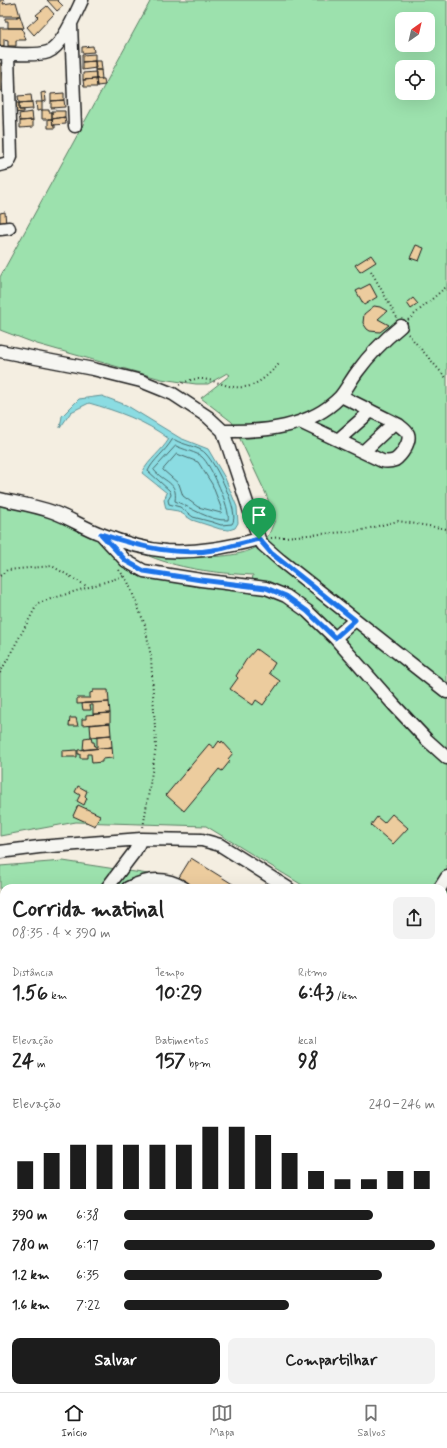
<!DOCTYPE html>
<html lang="pt">
<head>
<meta charset="utf-8">
<style>
	:root { --surface:#fff; --page:#f2f2f2; --text:#222; --muted:#767676; --line:#e0e0e0; --accent:#1c1c1c }
	body { margin:0; font-family:Mynerve,sans-serif; background:var(--page); color:var(--text); height:100vh; display:flex; flex-direction:column; font-size:15px; white-space:nowrap }
	* { box-sizing:border-box; margin:0 }
	p { font-size:13px; color:var(--muted) }
	.icon { flex:none; width:22px; height:22px; fill:none; stroke:currentColor; stroke-width:2; stroke-linecap:round; stroke-linejoin:round }
	.map { position:relative; flex:1; overflow:hidden }
	.side { position:absolute; left:0px; top:884px; width:447px; height:508px; display:flex; flex-direction:column; background:var(--surface); border-radius:12px 12px 0 0; box-shadow:0 4px 16px #0002 }
	.side>* { flex:none }
	.needle { width:26px; rotate:34deg }
	.tools { position:absolute; left:395px; top:12px; display:grid; gap:8px }
	.tools a { display:grid; place-items:center; width:40px; height:40px; border-radius:8px; background:var(--surface); box-shadow:0 4px 16px #0002; font-size:20px }
	.pin { position:absolute; display:grid; place-items:center; width:34px; height:34px; color:#fff; margin:-41px -17px; border-radius:50% 50% 50% 0; rotate:-45deg; box-shadow:0 0 4px #0007 }
	.pin .icon { rotate:45deg }
	.round { display:grid; place-items:center; flex:none; width:42px; height:42px; border-radius:8px; background:var(--page) }
	.headline { display:flex; align-items:center; justify-content:space-between; height:68px; padding:0 12px }
	h1 { font-size:22px; font-weight:800; line-height:30px }
	.stats { display:grid; grid-template-columns:repeat(3,1fr); gap:6px; height:68px; padding:4px 12px }
	.stats div { display:grid; align-content:center }
	.stats b { font-size:20px; font-weight:800 }
	.stats small { font-size:11px; font-weight:400 }
	.stats p { font-size:11px }
	.chart { height:112px; padding:8px 12px }
	.chart p { display:flex; justify-content:space-between }
	.chart svg { width:100%; height:72px; margin-top:4px; stroke:var(--accent); stroke-width:6 }
	.button { display:flex; gap:8px; margin-top:auto; padding:8px 12px }
	.button a { flex:1; height:46px; border-radius:8px; background:var(--accent); color:#fff; font-size:16px; font-weight:800; line-height:46px; text-align:center }
	.button a+a { background:var(--page); color:var(--text) }
	ul { padding:0 12px; list-style:none; font-size:13px }
	li { display:grid; grid-template-columns:64px 48px 1fr; align-items:center; height:30px }
	li i { height:10px; border-radius:5px; background:var(--accent) }
	.menu { display:flex; justify-content:space-around; align-items:center; height:56px; border-top:1px solid var(--line); background:var(--surface); font-size:11px; color:var(--muted) }
	.menu a { display:grid; justify-items:center; gap:2px }
	.menu .on { color:var(--accent) }
	.map>svg:first-child { display:block }
	.green { fill:#9ce1ad; stroke:#5c7e64; fill-rule:evenodd }
	.water { fill:#8bdce2; stroke:#5f8f93 }
	.lines { fill:none; stroke-linecap:round; stroke-linejoin:round }
	.shore { stroke:#48696b; stroke-width:1 }
	.building { fill:#eccc9e; stroke:#1c1c1c }
	.minor-casing { stroke:#1c1c1c; stroke-width:15 }
	.major-casing { stroke:#1c1c1c; stroke-width:18 }
	.path { stroke:#1c1c1c; stroke-width:2; stroke-dasharray:1 3; stroke-linecap:butt }
	.minor { stroke:#f6f6f2; stroke-width:12 }
	.major { stroke:#f6f6f2; stroke-width:15 }
	.route-casing { stroke:#fff; stroke-width:8 }
	.route { stroke:#1a73e8; stroke-width:5 }
</style>
</head>
<body>
<div class="map">
<svg width="447" height="1392" viewBox="0 0 447 1392">
	<rect width="100%" height="100%" fill="#f4eee1"/>
	<filter id="ink" filterUnits="userSpaceOnUse"><feTurbulence type="fractalNoise" baseFrequency=".025" numOctaves="2"/><feDisplacementMap in="SourceGraphic" scale="8" xChannelSelector="R" yChannelSelector="G"/><feConvolveMatrix kernelMatrix="1 2 1 2 8 2 1 2 1" color-interpolation-filters="sRGB"/></filter>
	<g filter="url(#ink)">
		<path class="green" d="M151,0H447V1001L443,997V888H307L206,826L76,822L0,836V504L40,511L76,526L135,563L165,574L251,588L253,575C215,573 177,569 142,553C170,556 248,565 266,539C270,534 272,526 275,520L266,494L232,422L201,398L230,375L227,373L208,384H196L161,379L37,344L0,330V277ZM402,19H428V45H402ZM402,67H428V93H402Z
			M63,861L240,888H4V1129L0,1122V866Z
			M443,1046L447,1049V1392H10L11,1388H443Z
			M0,1151C6,1159 5,1170 1,1180L4,1254V1340L0,1351Z"/>
		<path class="water" d="M102,396L126,405L180,438L208,449L225,478L237,507L238,523L235,528L229,530L220,529L192,520L178,511L166,509L164,500L167,493L142,473C149,459 161,452 169,439C146,421 117,411 89,403L71,412L60,428L62,416L79,399Z"/>
		<g class="lines">
			<path class="shore" d="M175,440C183,445 201,447 206,454C215,463 241,513 232,524L221,525L212,522L193,517L180,507L169,504L168,500L171,495L170,491L148,471C153,460 165,452 172,440Z
				M176,446C182,449 198,453 202,457C211,465 231,509 228,520C209,521 192,508 175,501C178,481 164,483 154,470Z
				M177,454L198,462L212,484L222,510L221,513L198,507L183,496L179,484L163,470Z"/>
		</g>
		<path class="building" d="M0,0H4L3,4L16,2L20,16H0Z
			M47,0H57L63,6L57,11Z
			M47,6L54,14L34,35L27,27L38,17L36,15Z
			M17,16H20L24,28H8V21H5V18H17Z
			M0,28H22L26,40H16V46H8V40L4,39V46H0Z
			M93,46L94,52L82,53V47Z
			M95,54V61L82,62V55Z
			M95,61H101L102,70H95Z
			M95,61L96,68L82,70V62Z
			M0,63L5,64L4,91H0Z
			M95,70H101L102,79H96Z
			M96,72V79L83,80V73Z
			M96,79H104L105,85L97,86Z
			M96,79L97,87H84L83,80Z
			M45,92L46,101L42,102L41,93Z
			M64,93V100L51,101V94Z
			M31,95L32,102L19,103L18,96Z
			M64,100L65,107L51,108V101Z
			M32,102L33,109L19,110V103Z
			M36,102H42V110L37,111Z
			M12,103H19V110H24V112L13,113Z
			M42,110H49V112H52V119H42Z
			M52,111H65V117L52,119Z
			M32,112L33,120L20,121L19,114Z
			M65,117L66,124L53,125L52,119Z
			M48,119H52L53,125H55V128H48Z
			M33,120V127L20,128V121Z
			M5,212L6,225H0V213Z
			M416,245L424,248L419,261L410,258Z
			M371,255L376,262L360,272L355,265Z
			M370,284L377,297L364,305L356,291Z
			M413,298L418,304L411,309L407,303Z
			M374,306L380,307L387,311L378,319L389,325L380,332L370,331L367,329L363,323L364,314Z
			M256,649L275,663L269,673L280,681L263,705L256,700L253,705L230,689L238,678L236,676L246,660Z
			M93,690H108L109,702L77,704V698H90V693L93,692Z
			M109,702L110,713L93,714V705H90L91,710H83L82,704L84,703Z
			M110,713V723L82,725V719H86V715Z
			M70,718H76L78,726H69Z
			M110,723L111,735L91,737L90,725Z
			M111,735L112,747L83,750L84,738L91,737L92,742H94L95,747H97V736Z
			M219,741L221,743L222,741L233,753L228,759L230,761L222,771L219,769L184,811L166,795L209,744L214,748Z
			M112,747L113,758L102,759V762L92,763L91,754H87V758H80V754H78V750Z
			M77,750V757H62V751Z
			M78,786L87,791L85,796L87,798L84,805L77,801L80,795L75,792Z
			M78,805L100,815L95,826L73,816Z
			M392,814L408,828L393,844L371,825L377,817L384,823Z
			M191,858L239,888H193L178,879Z
			M443,958L447,962V1010L443,1007Z
			M4,1084V1104L0,1107V1086Z
			M443,1255L447,1260V1268L443,1271Z"/>
		<g class="lines">
			<g class="minor-casing">
				<path id="minor" d="M71,24L75,126
					M1,53C13,54 37,56 48,52C62,47 76,13 82,0
					M0,165L8,163L11,157L8,54
					M0,229L9,228
					M0,351L93,369L141,381L173,394L208,417L223,431L259,539L263,545L280,560L447,692
					M300,422L382,461C387,462 390,462 395,460C401,456 411,442 408,434C406,430 402,428 399,425L341,396
					M223,431C263,432 310,428 340,397C346,390 351,380 357,372C370,354 384,340 401,326
					M338,440L371,411
					M363,452L394,423
					M0,499C18,503 36,506 53,512C70,518 84,528 101,534C121,542 144,549 166,551C198,553 228,547 259,539
					M101,534L126,561L144,571L201,580L266,588L286,596L307,611L335,638L394,705L427,740L447,758
					M335,638L355,620
					M0,852L39,847L141,839L202,840L220,845L288,888
					M107,888L135,851L141,839
					M128,888C147,878 165,876 184,888
					M440,888L447,877
					M443,942L447,945
					M443,1018L447,1021
					M443,1242L447,1248"/>
			</g>
			<g class="major-casing">
				<path id="major" d="M0,1141L4,1149
					M3,1392L4,1378"/>
			</g>
			<path class="path" d="M371,271L397,318
				M408,320L447,286
				M408,334L447,379
				M179,385C206,369 221,390 244,387C258,386 270,373 280,363
				M271,538L358,531L398,521L447,529
				M119,570L128,582L145,625L151,657L156,747L143,828
				M0,576L7,570L52,566L88,587
				M0,673L38,603L124,576
				M158,1392L166,1388"/>
			<use href="#minor" class="minor"/>
			<use href="#major" class="major"/>
		</g>
	</g>
	<g class="lines" filter="url(#ink)">
		<g class="route-casing">
			<path id="route" d="M101,534C140,547 179,557 220,549C233,546 246,542 259,539L271,553L355,620L335,638L307,611L286,596L266,588L201,580L144,571L126,561Z"/>
		</g>
		<use href="#route" class="route"/>
	</g>
</svg>
<div class="tools">
<a><svg class="needle" viewBox="-14 -14 28 28"><path d="M0-13l5 13h-10z" fill="#e53935"/><path d="M0 13l5-13h-10z" fill="#767676"/></svg></a>
<a><svg class="icon" aria-label="locate" viewBox="0 0 24 24"><circle cx="12" cy="12" r="6"/><path d="M12 2v4M12 18v4M2 12h4M18 12h4"/></svg></a>
</div>
<div class="pin" style="left:259px;top:539px;background:#1e9e55"><svg class="icon" aria-label="arrive" viewBox="0 0 24 24"><path d="M6 21V4h12l-3 4 3 4H6"/></svg></div>
<section class="side">
<div class="headline"><div><h1>Corrida matinal</h1><p>08:35 · 4 × 390 m</p></div><a class="round"><svg class="icon" aria-label="share" viewBox="0 0 24 24"><path d="M12 15V3M7 8l5-5 5 5M5 13v7h14v-7"/></svg></a></div>
<div class="stats">
<div><p>Distância</p><b>1.56<small> km</small></b></div>
<div><p>Tempo</p><b>10:29</b></div>
<div><p>Ritmo</p><b>6:43<small> /km</small></b></div>
</div>
<div class="stats">
<div><p>Elevação</p><b>24<small> m</small></b></div>
<div><p>Batimentos</p><b>157<small> bpm</small></b></div>
<div><p>kcal</p><b>98</b></div>
</div>
<div class="chart"><p><span>Elevação</span>240–246 m</p>
<svg viewBox="0 0 160 44" preserveAspectRatio="none"><path d="M5 44V27M15 44V22M25 44V17M35 44V17M45 44V17M55 44V17M65 44V17M75 44V6M85 44V6M95 44V11M105 44V22M115 44V33M125 44V38M135 44V38M145 44V33M155 44V33"/></svg>
</div>
<ul>
<li><b>390 m</b>6:38<i style="width:80%"></i></li>
<li><b>780 m</b>6:17<i style="width:100%"></i></li>
<li><b>1.2 km</b>6:35<i style="width:83%"></i></li>
<li><b>1.6 km</b>7:22<i style="width:53%"></i></li>
</ul>
<div class="button"><a>Salvar</a><a>Compartilhar</a></div>
</section>
</div>
<nav class="menu">
<a class="on"><svg class="icon" aria-label="home" viewBox="0 0 24 24"><path d="M3 11l9-7 9 7M6 9v11h12V9"/></svg>Início</a>
<a><svg class="icon" aria-label="map" viewBox="0 0 24 24"><path d="M3 6l6-2 6 2 6-2v14l-6 2-6-2-6 2zM9 4v14M15 6v14"/></svg>Mapa</a>
<a><svg class="icon" aria-label="saved" viewBox="0 0 24 24"><path d="M7 4h10v16l-5-4-5 4z"/></svg>Salvos</a>
</nav>
</body>
</html>
